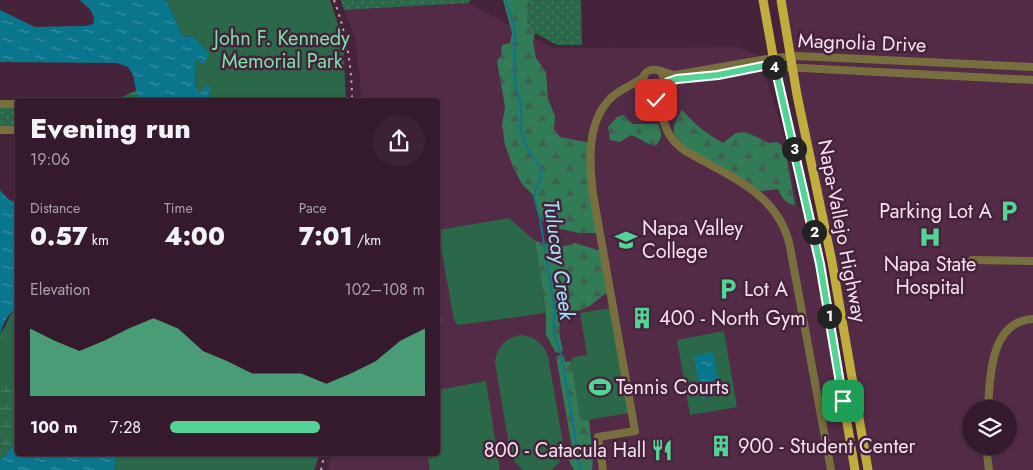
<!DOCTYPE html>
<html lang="en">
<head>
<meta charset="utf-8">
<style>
	:root { --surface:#341a2c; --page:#3c2334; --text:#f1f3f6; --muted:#a9a1a9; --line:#4e3848; --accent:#54d396 }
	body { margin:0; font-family:Jost,sans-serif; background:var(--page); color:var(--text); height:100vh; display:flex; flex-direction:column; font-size:19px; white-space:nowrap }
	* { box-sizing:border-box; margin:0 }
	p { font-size:16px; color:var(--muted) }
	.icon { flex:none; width:28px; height:28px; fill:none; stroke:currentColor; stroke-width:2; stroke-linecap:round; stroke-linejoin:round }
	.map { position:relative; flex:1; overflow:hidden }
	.details { position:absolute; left:15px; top:98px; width:425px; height:358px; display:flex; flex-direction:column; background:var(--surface); border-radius:5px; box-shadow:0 1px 4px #0004,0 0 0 1px var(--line) }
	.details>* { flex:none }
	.tools { position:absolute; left:962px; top:400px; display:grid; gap:10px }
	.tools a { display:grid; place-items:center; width:55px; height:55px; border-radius:50%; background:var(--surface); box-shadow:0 1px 4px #0004,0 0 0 1px var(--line); font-size:25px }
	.pin { position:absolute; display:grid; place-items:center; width:42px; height:42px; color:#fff; margin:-21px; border-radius:10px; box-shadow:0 2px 8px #0006 }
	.km { position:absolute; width:25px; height:25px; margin:-12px; border-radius:50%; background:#222; color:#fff; font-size:14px; line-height:25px; text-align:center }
	.round { display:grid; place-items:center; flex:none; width:52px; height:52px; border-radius:26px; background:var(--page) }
	.head { display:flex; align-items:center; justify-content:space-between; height:85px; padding:0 15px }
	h1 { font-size:28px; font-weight:800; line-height:38px }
	.metrics { display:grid; grid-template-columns:repeat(3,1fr); gap:8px; height:85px; padding:5px 15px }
	.metrics div { display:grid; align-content:center }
	.metrics b { font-size:25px; font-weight:800 }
	.metrics small { font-size:14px; font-weight:400 }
	.metrics p { font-size:14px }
	.chart { height:140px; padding:10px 15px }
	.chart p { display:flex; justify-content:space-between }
	.chart svg { width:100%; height:90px; margin-top:5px; fill:var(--accent); opacity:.7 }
	ul { padding:0 15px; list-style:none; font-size:16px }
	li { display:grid; grid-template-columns:80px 60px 1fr; align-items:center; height:38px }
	li i { height:12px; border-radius:6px; background:var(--accent) }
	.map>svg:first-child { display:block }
	.built { fill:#532b47; fill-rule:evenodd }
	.grass { fill:url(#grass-dots) }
	.forest { fill:url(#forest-firs) }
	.wetland { fill:url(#wetland-marsh) }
	.park { fill:#2b6749 }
	.water { fill:url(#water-ripples) }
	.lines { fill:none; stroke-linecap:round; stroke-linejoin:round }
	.stream { stroke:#0a768e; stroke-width:2 }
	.minor { stroke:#786f3f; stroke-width:8 }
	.major { stroke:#c0ad3e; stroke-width:9 }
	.rail { stroke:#bfa5b7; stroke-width:2; stroke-dasharray:2.5 5; stroke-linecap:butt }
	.route-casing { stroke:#fff; stroke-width:10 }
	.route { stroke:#54d396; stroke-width:6 }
	.labels { text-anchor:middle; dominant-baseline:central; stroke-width:5; stroke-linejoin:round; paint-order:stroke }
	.park-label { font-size:20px; fill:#7ce2ac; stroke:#45233b }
	.street-label { font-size:20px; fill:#f8e1f0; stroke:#45233b }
	.poi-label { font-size:20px; fill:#f8e1f0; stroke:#45233b; text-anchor:start }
	.water-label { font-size:21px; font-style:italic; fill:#a2e6fb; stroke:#45233b }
</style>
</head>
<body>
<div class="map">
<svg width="1033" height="470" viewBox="0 0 1033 470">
	<defs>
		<pattern id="grass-dots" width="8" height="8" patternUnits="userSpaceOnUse" patternTransform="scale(1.25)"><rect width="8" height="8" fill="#2b6749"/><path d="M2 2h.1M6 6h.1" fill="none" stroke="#4a7c64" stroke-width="1.8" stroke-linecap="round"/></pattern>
		<pattern id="forest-firs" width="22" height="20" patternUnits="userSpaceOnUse" patternTransform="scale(1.25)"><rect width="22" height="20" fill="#327b57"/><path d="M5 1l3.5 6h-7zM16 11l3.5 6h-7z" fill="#3e6050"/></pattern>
		<pattern id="wetland-marsh" width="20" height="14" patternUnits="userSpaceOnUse" patternTransform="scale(1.25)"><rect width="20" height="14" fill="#2b6749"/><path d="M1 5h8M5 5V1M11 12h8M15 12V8" fill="none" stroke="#4a7c64"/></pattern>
		<pattern id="water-ripples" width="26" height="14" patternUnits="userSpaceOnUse" patternTransform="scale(1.25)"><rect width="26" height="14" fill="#0a768e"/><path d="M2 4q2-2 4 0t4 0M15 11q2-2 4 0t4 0" fill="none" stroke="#3b90a4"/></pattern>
	</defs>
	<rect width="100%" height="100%" fill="#45233b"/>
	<path class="built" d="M781,0H1033V470H868ZM971,409H1009V446H971Z
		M468,3L553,48L738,47L759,56L762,75L768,83L787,147L798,206L810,216L855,470H328L332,453L438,452V100H361V89L355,37L344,10Z"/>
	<path class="grass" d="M341,0H471L468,3L344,10Z
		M529,0H581L582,45H557L535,33L527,21Z
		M0,104H17V130H0Z"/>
	<path class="forest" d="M503,0H529L527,21L535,33L533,42L536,58L546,72L548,99L555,116L554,129L560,137L591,143L601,233H579L551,227L540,219L534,196L522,184L513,167L505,145L502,125L505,107L497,61L501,55L502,45L510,43L512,33Z
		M682,110C694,124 707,134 723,143L736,133L746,132L769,143L777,142L785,148L795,205C786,204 781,197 778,189L755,192L680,147C679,141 677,140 675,135C671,127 678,117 682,110Z
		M624,115L632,124H658C662,134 663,138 655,146C646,144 640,138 631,135L620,142L610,140L608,127L617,117Z
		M535,241L561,247L575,243L604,252L610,291C602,295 596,302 588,307C583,310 575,311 569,313C553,320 561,339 563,351L556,353L546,335V313Z
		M561,355L564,356L565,362L571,361L581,420H589L593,457L592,470H574L569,461L571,442L556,356Z"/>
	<path class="wetland" d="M137,90L138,100H115Z
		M17,309V441L0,460V334Z"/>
	<path class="park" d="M166,0H330L343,40L346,100H211L209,96L200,94L195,84V59L209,53L194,37L183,36Z
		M509,218L535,241L546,313L458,325L454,321L438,230Z
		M438,302H439L442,321L438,338Z
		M610,308L629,413L581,421L571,361L573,357L587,355L580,313Z
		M17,309V370L0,388C0,367 0,317 17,309Z
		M724,331L737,407L690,415L677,340Z
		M522,335C535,337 543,343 548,356L564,448L559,463L551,470H523L514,461L510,451L495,362C497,347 506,337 522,335Z
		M486,381L500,470H430L427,453L438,452V390Z
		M125,453H320L314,470H114L116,460Z"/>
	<path class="water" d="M80,0H166L183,36L194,37L209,53L204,64L195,59V84L200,94L206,85L211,88L209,96L211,100H138L133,75L128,67L117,63L0,62V10L35,27L85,26L93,24C97,13 87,7 80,0Z
		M0,190C5,196 10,203 17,201L18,309C7,313 3,324 0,334Z
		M713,352L721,394L702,398L694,356Z
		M17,441L18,452L125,453L116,460L114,470H0V460Z"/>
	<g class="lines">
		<path class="stream" d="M506,0L515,30L514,67L516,89L521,103V130L528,150L540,166V179L534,196L540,219L555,311L553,330L561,355L574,429L577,459L581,470"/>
		<path class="minor" d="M661,72L666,81L663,88L655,92C644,91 637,74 651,70C659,68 667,75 675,75L773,58L797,56L1033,67
			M695,76L718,75L763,66L1033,80
			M649,91C667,108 657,131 684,150C727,176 779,192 790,247L831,470
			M0,104H18
			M0,130H18
			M972,260L1033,261
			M988,409C990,377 990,321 1033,319
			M986,446L989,470
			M603,470L598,437L635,431L593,194C589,161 586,119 614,95C624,88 634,84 644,77"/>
		<path class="major" d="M763,0L775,67L820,263L855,470
			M781,0L797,95L832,262L868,470"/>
		<path class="rail" d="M334,0C346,32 352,66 352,100
			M321,470L325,452"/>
	</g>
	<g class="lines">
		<g class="route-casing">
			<path id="route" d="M656,100L649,91H660L668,82L677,79L718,75L763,66L775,67L820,264L843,401"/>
		</g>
		<use href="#route" class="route"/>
	</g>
	<defs>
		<g id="parking-bare" transform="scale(1.725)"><path d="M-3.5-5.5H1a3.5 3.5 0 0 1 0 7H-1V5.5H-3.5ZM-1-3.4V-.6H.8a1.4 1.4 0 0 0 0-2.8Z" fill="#54d396" stroke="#45233b" stroke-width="2.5" paint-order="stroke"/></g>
		<g id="hospital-bare" transform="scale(1.725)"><path d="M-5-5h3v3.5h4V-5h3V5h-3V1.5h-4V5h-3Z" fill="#54d396" stroke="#45233b" stroke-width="2.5" paint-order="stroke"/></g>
		<g id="university-bare" transform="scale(1.725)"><path d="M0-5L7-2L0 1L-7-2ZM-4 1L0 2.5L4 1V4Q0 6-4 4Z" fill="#54d396" stroke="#45233b" stroke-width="2.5" paint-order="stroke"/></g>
		<g id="building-bare" transform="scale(1.725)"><path d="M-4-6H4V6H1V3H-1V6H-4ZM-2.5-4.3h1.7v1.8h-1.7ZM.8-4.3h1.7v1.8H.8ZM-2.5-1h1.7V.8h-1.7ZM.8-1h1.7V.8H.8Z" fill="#54d396" stroke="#45233b" stroke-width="2.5" paint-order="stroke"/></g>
		<g id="stadium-bare" transform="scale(1.725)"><path d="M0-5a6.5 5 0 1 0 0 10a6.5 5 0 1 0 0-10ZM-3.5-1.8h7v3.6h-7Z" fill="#54d396" stroke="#45233b" stroke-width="2.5" paint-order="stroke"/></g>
		<g id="restaurant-bare" transform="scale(1.725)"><path d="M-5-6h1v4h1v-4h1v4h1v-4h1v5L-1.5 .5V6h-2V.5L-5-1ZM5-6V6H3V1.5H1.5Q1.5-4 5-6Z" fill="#54d396" stroke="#45233b" stroke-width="2.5" paint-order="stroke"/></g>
	</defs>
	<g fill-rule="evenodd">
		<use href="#parking-bare" x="1009" y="211"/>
		<use href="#hospital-bare" x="930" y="237"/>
		<use href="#university-bare" x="626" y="240"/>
		<use href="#parking-bare" x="728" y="289"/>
		<use href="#building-bare" x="642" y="318"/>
		<use href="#stadium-bare" x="600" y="387"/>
		<use href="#building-bare" x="721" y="446"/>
		<use href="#restaurant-bare" x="662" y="450"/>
	</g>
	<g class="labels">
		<g class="park-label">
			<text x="282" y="38">John F. Kennedy<tspan x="282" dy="23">Memorial Park</tspan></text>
		</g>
		<g class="street-label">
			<text transform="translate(862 43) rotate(2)">Magnolia Drive</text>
			<text transform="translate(842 231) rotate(79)">Napa-Vallejo Highway</text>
		</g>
		<g class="poi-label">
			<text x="992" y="211" text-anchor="end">Parking Lot A</text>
			<text x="642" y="228">Napa Valley<tspan x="642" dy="23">College</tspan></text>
			<text x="930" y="264" text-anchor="middle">Napa State<tspan x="930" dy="23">Hospital</tspan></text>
			<text x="744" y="289">Lot A</text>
			<text x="659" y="318">400 - North Gym</text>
			<text x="616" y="387">Tennis Courts</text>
			<text x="738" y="446">900 - Student Center</text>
			<text x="646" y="450" text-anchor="end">800 - Catacula Hall</text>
		</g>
		<g class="water-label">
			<text transform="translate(559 260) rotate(82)">Tulucay Creek</text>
		</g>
	</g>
</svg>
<div class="tools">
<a><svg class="icon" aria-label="layers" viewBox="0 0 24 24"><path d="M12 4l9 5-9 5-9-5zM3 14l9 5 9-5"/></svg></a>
</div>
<div class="pin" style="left:843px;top:401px;background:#1e9e55"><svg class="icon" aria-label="arrive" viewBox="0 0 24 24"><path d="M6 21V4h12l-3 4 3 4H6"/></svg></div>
<div class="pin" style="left:656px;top:100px;background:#d93025"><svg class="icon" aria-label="check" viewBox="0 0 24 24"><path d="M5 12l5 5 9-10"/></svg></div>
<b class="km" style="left:829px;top:316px">1</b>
<b class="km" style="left:814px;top:232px">2</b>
<b class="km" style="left:794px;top:149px">3</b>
<b class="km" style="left:774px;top:67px">4</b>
<section class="details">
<div class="head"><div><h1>Evening run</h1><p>19:06</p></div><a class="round"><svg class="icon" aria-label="share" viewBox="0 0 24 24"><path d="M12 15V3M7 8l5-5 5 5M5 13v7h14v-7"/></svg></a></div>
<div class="metrics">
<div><p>Distance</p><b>0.57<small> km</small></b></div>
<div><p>Time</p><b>4:00</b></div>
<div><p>Pace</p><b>7:01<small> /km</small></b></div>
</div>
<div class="chart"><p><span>Elevation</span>102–108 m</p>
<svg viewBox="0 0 160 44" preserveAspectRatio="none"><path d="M0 44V11L10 17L20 22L30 17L40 11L50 6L60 11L70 22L80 27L90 33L100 33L110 33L120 38L130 33L140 27L150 17L160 11V44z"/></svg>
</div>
<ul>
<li><b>100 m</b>7:28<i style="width:59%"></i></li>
</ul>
</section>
</div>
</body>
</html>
